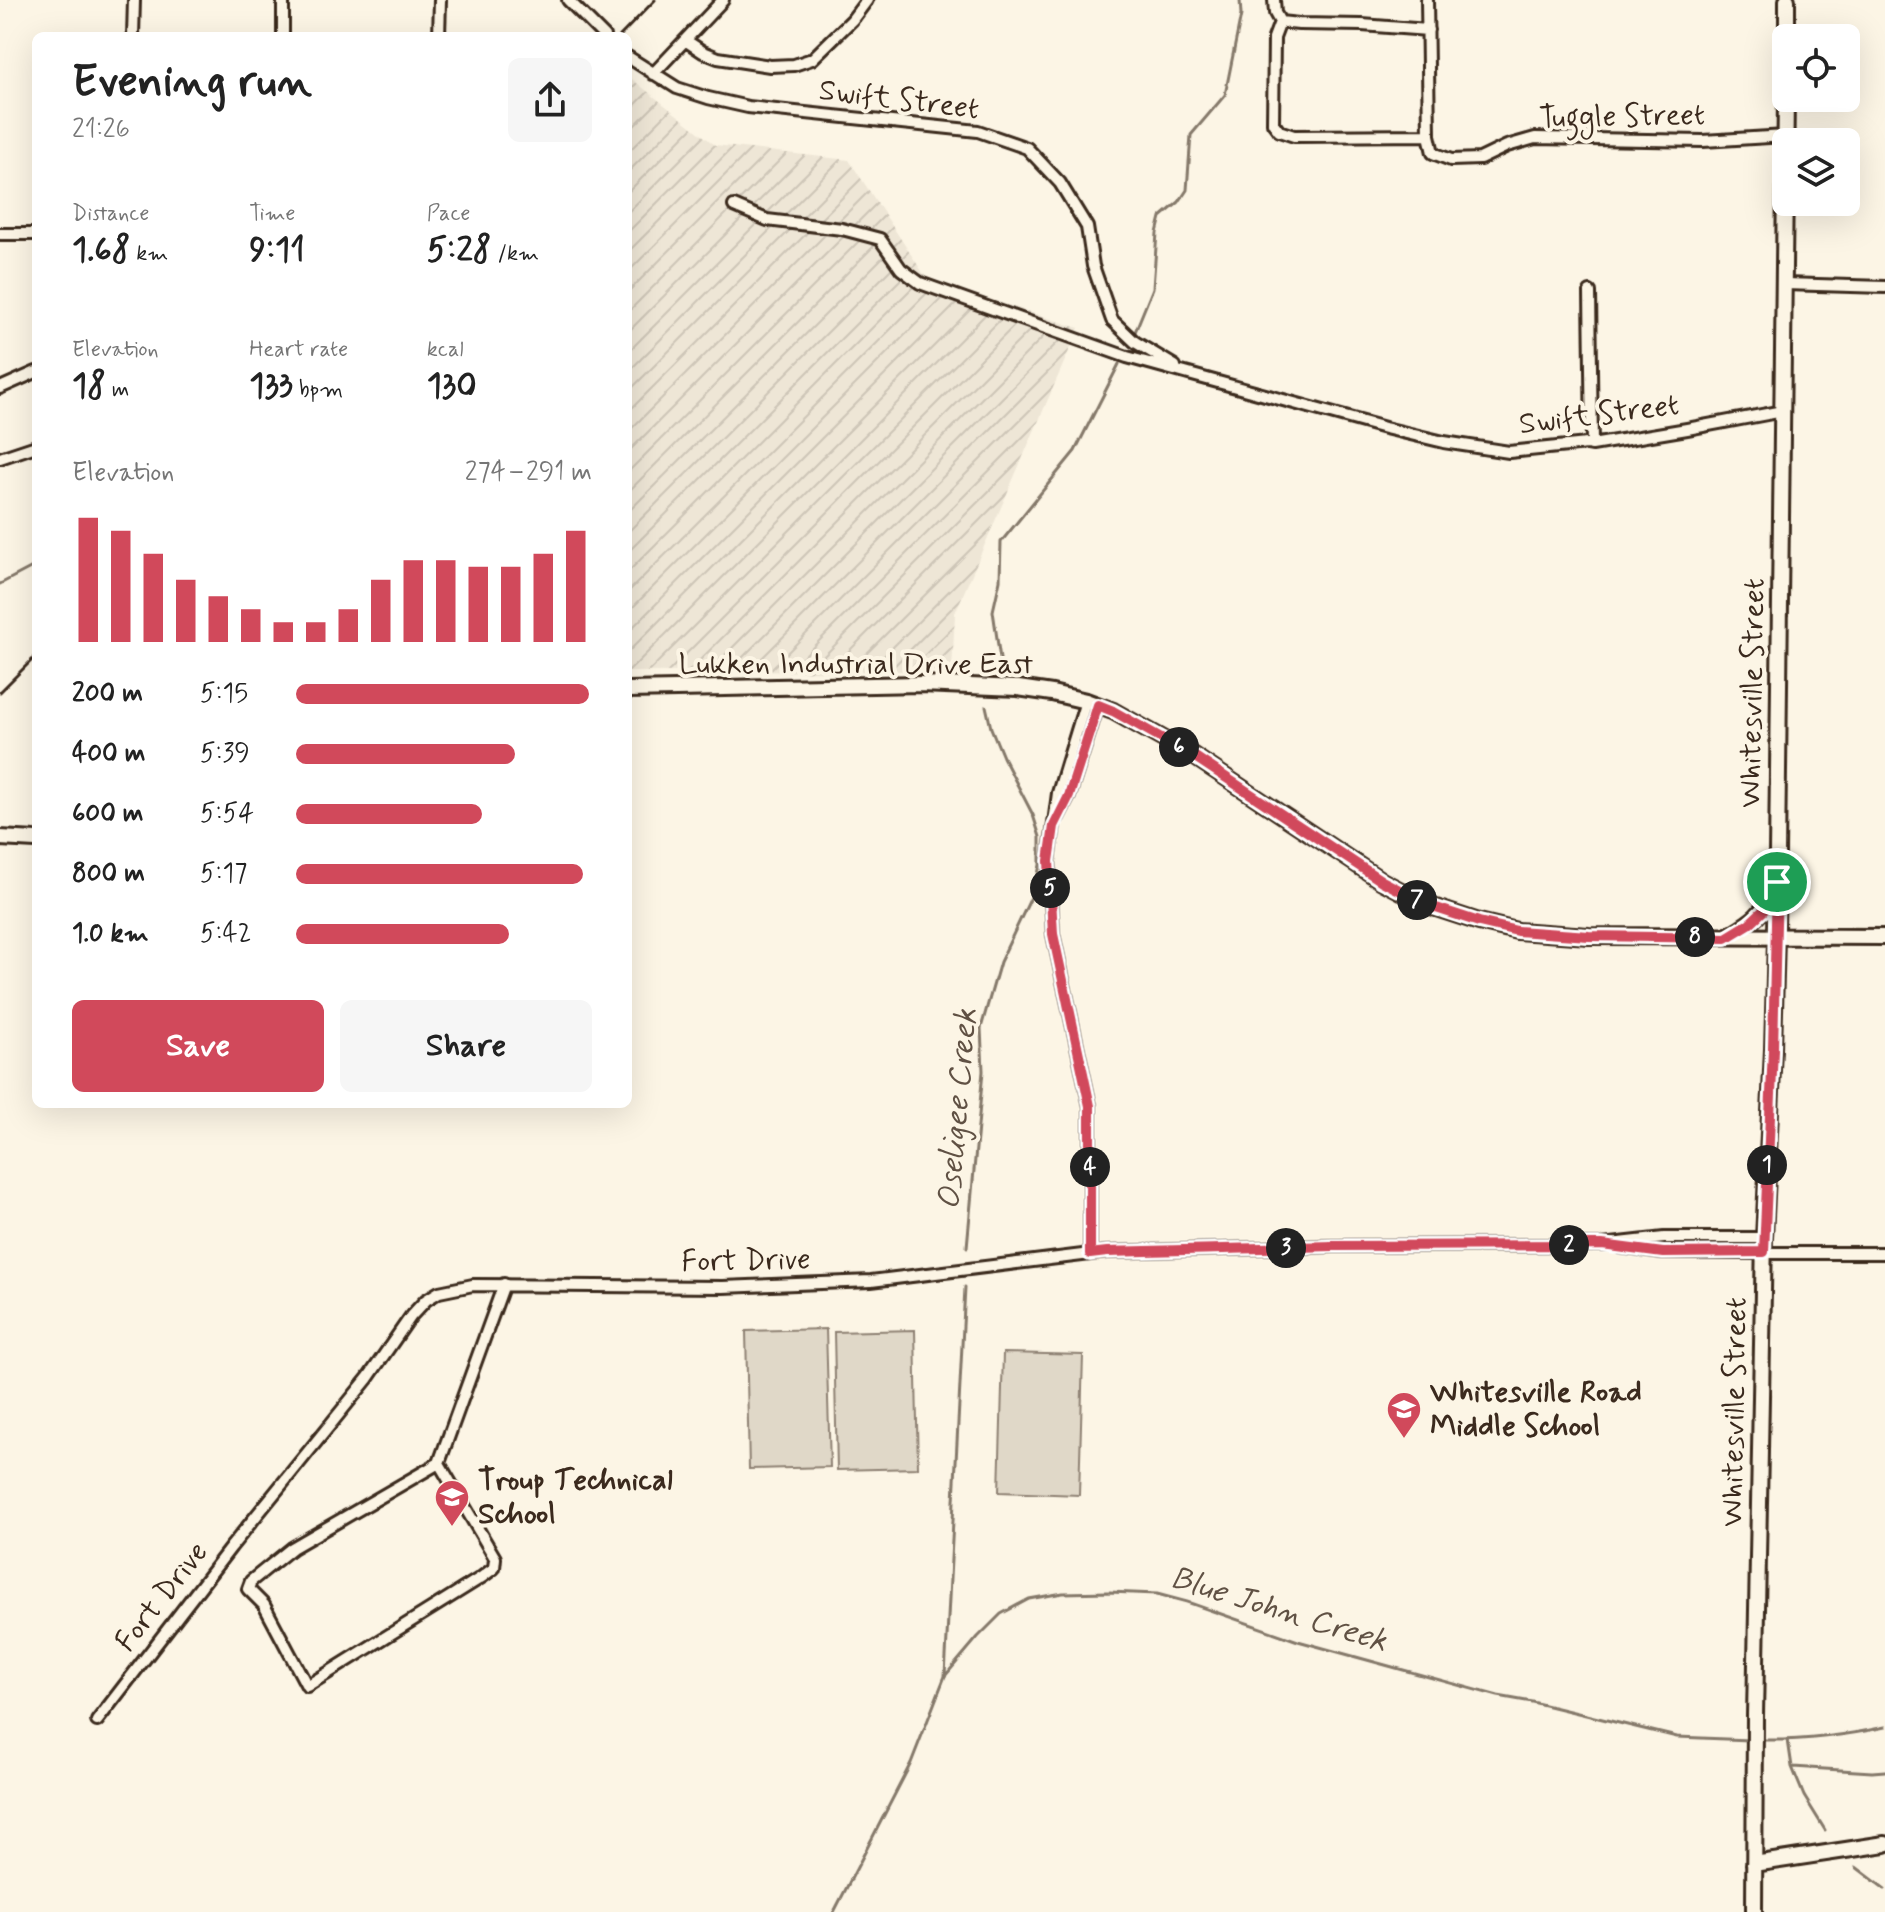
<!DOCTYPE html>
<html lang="en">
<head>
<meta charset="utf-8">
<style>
	:root { --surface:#fff; --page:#f6f6f6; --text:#222; --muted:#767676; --accent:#d1495b }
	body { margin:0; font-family:Mynerve,sans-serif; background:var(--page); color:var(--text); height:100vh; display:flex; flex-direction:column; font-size:30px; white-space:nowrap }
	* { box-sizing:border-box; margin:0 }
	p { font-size:26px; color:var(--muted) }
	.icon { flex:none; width:44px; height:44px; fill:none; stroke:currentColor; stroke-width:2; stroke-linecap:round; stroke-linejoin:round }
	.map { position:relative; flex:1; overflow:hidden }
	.sheet { position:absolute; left:32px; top:32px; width:600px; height:1076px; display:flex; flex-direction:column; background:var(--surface); border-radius:12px; box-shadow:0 8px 32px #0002 }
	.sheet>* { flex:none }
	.fabs { position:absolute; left:1772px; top:24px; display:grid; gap:16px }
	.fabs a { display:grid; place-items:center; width:88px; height:88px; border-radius:12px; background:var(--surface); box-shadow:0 8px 32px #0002; font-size:40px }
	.pin { position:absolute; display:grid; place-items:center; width:68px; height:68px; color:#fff; margin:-34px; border:4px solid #fff; border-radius:50%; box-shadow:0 2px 8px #0007 }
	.km { position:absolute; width:40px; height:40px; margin:-20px; border-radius:50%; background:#222; color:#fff; font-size:22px; line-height:40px; text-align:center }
	.round { display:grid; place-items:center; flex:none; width:84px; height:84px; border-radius:12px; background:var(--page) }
	.overview { display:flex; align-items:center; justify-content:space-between; height:136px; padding:0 40px }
	h1 { font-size:44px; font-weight:700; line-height:60px }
	.stats { display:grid; grid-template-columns:repeat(3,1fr); gap:12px; height:136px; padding:8px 40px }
	.stats div { display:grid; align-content:center }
	.stats b { font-size:34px; font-weight:700 }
	.stats small { font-size:22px; font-weight:400 }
	.stats p { font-size:22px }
	.chart { height:224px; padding:16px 40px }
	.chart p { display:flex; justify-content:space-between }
	.chart svg { width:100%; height:144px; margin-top:8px; stroke:var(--accent); stroke-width:6 }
	.primary-button { display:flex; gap:16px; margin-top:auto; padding:16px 40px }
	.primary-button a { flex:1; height:92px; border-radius:12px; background:var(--accent); color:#fff; font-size:32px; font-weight:700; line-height:92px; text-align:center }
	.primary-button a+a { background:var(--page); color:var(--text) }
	ul { padding:0 40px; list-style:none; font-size:26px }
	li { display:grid; grid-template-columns:128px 96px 1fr; align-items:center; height:60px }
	li i { height:20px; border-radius:10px; background:var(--accent) }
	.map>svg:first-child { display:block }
	.industrial { fill:url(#industrial-furrows) }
	.pitch { fill:#e0d8c8; stroke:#8e8173; stroke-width:2 }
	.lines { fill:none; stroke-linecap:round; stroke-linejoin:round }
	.stream { stroke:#85796b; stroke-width:3 }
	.street-casing { stroke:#3b2a1e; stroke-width:16 }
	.secondary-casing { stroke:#3b2a1e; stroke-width:20 }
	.street { stroke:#fcf5e5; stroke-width:10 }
	.secondary { stroke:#fcf5e5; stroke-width:14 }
	.rail { stroke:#3b2a1e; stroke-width:3 }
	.route-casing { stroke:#fff; stroke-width:16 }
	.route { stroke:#d1495b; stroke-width:10 }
	.labels { text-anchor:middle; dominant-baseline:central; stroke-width:8; stroke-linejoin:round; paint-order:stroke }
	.street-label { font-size:30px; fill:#3b2a1e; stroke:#fcf5e5 }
	.poi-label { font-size:30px; font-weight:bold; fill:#3b2a1e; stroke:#fcf5e5; text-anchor:start }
	.water-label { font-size:32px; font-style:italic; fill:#605144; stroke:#fcf5e5 }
</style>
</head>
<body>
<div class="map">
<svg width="1885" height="1912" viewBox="0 0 1885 1912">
	<defs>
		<pattern id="industrial-furrows" width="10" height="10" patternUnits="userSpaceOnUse" patternTransform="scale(2)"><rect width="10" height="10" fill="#eee6d6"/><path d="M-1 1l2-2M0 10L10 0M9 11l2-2" fill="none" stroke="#cdc5b7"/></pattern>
	</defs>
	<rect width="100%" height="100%" fill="#fcf5e5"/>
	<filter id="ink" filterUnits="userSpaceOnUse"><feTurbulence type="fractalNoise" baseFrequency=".0125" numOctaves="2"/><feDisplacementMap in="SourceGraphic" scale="16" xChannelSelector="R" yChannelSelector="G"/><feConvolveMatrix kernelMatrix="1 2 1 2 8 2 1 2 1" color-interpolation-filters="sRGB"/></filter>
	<g filter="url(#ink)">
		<path class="industrial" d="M628,76L715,145L849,160L927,279L1079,328L955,613L952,671L628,672Z"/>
		<path class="pitch" d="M826,1329L830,1467L749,1469L746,1331Z
			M915,1330L918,1468L837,1470L834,1332Z
			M1003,1353L1083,1355L1079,1495L999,1492Z"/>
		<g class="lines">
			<path class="stream" d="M1135,332L1153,288L1157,233L1161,217L1179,202L1187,190L1191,135L1225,95L1241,15L1240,0
				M0,584L36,565
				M1000,659L993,611L1000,580L1001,542L1075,451L1119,364
				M967,1247L983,1071L981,1028L1000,962L1034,891L1040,865V837L1033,815L1003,757L991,728L986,706
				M945,1676L965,1287
				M1758,1740C1801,1741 1843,1736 1885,1727
				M1788,1740L1792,1767L1804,1796L1825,1830
				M1793,1767L1872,1772L1885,1771
				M1856,1867L1885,1889
				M834,1912L911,1763L945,1676L978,1637L1001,1614L1029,1599L1063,1593L1109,1592L1157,1594L1187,1602L1298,1641L1498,1696L1532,1702L1677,1737L1750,1740"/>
			<g class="street-casing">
				<path id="street" d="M568,0L604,36
					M1274,0L1275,13L1280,22L1274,38L1273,123L1279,131L1294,136L1429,135
					M1427,0L1429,135L1433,153L1451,160L1480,159L1507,146L1535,138L1703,141L1786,136
					M1280,22L1299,24L1362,25L1428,30
					M133,36L134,0
					M283,36V0
					M439,36L440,0
					M685,40L703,52L718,58L770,66L794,65L812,59L852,20L867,0
					M628,57L677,88L708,98L748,107L978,131L1027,148L1060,183L1087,227L1093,266L1112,320L1135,342L1175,366
					M653,74L723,0
					M734,206L767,220L842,229L880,239L901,269L920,283L1127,357L1385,428L1444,442L1509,452L1587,444L1592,445L1687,429L1783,411
					M0,234H36
					M1784,284L1885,287
					M1590,292L1592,445
					M0,388L36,372
					M0,458L36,446
					M1086,701L1058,793L1049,861L1053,934L1090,1106V1254
					M1058,817L1069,796L1098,705
					M1620,1247L1663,1253H1885
					M439,1463L495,1558L494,1568L482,1577L307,1686L264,1605L248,1589L251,1581L292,1548L439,1463L504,1284
					M97,1721L231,1547L368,1378L411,1316L426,1300L439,1292L473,1285L723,1287L871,1281L1107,1252L1333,1246L1602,1245L1664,1238H1764"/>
			</g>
			<g class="secondary-casing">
				<path id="secondary" d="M1787,38V0
					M628,690L921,684L1018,688L1052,693L1086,701L1113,711L1192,755L1382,881L1430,906L1479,922L1517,931L1589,936L1885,937
					M0,838L36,840
					M1728,936C1751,922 1763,916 1773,890
					M1754,1864L1885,1844
					M1754,1912L1755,1716L1764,1238L1773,1049L1776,938L1786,98"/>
			</g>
			<use href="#street" class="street"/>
			<use href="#secondary" class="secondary"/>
			<path class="rail" d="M620,36L655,0
				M0,692L36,656"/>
		</g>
	</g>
	<g class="lines" filter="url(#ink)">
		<g class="route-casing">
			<path id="route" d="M1098,705L1113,711L1192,755L1382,881L1430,906L1479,922L1517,931L1589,936L1726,938L1749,924L1764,910L1777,882L1773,1049L1764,1252L1663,1253L1602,1245L1333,1246L1107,1252L1090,1254V1106L1053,934L1049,861L1054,826L1069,796Z"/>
		</g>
		<use href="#route" class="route"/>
	</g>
	<defs>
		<g id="school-pin" transform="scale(1.8)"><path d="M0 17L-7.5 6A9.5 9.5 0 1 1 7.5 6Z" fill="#d1495b" stroke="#fcf5e5"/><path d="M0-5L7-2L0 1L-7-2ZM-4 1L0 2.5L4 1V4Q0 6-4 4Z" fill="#fff"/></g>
	</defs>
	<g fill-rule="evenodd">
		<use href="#school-pin" x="1404" y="1409"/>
		<use href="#school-pin" x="452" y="1497"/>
	</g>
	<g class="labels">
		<g class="street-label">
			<text transform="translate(899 100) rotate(7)">Swift Street</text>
			<text transform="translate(1622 117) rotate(-1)">Tuggle Street</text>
			<text transform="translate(1599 415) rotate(-7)">Swift Street</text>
			<text x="856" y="664">Lukken Industrial Drive East</text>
			<text transform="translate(1753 693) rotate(-89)">Whitesville Street</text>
			<text transform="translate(746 1261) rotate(-1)">Fort Drive</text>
			<text transform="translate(1735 1412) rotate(-89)">Whitesville Street</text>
			<text transform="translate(162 1597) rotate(-52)">Fort Drive</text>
		</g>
		<g class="poi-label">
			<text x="1430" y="1392">Whitesville Road<tspan x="1430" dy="34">Middle School</tspan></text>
			<text x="478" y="1480">Troup Technical<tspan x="478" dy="34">School</tspan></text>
		</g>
		<g class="water-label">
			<text transform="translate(958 1109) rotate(-85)">Oseligee Creek</text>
			<text transform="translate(1279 1610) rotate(17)">Blue John Creek</text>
		</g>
	</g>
</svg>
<div class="fabs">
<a><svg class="icon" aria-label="locate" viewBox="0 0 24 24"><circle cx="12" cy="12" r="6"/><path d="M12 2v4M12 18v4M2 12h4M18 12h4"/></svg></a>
<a><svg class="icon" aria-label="layers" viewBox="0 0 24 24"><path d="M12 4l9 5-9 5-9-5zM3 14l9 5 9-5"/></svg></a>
</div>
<div class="pin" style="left:1777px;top:882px;background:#1e9e55"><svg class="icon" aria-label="arrive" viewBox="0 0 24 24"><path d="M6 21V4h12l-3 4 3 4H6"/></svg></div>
<b class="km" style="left:1767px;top:1165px">1</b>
<b class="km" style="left:1569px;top:1245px">2</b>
<b class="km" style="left:1286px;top:1248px">3</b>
<b class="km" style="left:1090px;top:1167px">4</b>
<b class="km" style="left:1050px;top:888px">5</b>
<b class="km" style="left:1179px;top:747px">6</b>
<b class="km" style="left:1417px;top:900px">7</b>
<b class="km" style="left:1695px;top:937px">8</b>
<section class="sheet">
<div class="overview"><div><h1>Evening run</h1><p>21:26</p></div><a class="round"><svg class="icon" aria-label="share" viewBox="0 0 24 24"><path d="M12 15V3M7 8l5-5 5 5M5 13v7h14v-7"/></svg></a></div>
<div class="stats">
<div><p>Distance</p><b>1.68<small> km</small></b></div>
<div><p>Time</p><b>9:11</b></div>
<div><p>Pace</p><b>5:28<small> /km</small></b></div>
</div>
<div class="stats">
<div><p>Elevation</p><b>18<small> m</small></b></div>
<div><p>Heart rate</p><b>133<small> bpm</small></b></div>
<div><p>kcal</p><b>130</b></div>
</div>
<div class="chart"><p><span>Elevation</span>274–291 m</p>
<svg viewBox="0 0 160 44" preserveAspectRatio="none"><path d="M5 44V6M15 44V10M25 44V17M35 44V25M45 44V30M55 44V34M65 44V38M75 44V38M85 44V34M95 44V25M105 44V19M115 44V19M125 44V21M135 44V21M145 44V17M155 44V10"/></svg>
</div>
<ul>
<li><b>200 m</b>5:15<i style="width:99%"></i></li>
<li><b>400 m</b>5:39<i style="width:74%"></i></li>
<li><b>600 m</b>5:54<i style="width:63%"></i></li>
<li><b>800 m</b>5:17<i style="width:97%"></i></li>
<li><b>1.0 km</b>5:42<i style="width:72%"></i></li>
</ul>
<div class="primary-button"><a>Save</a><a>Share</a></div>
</section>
</div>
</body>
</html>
